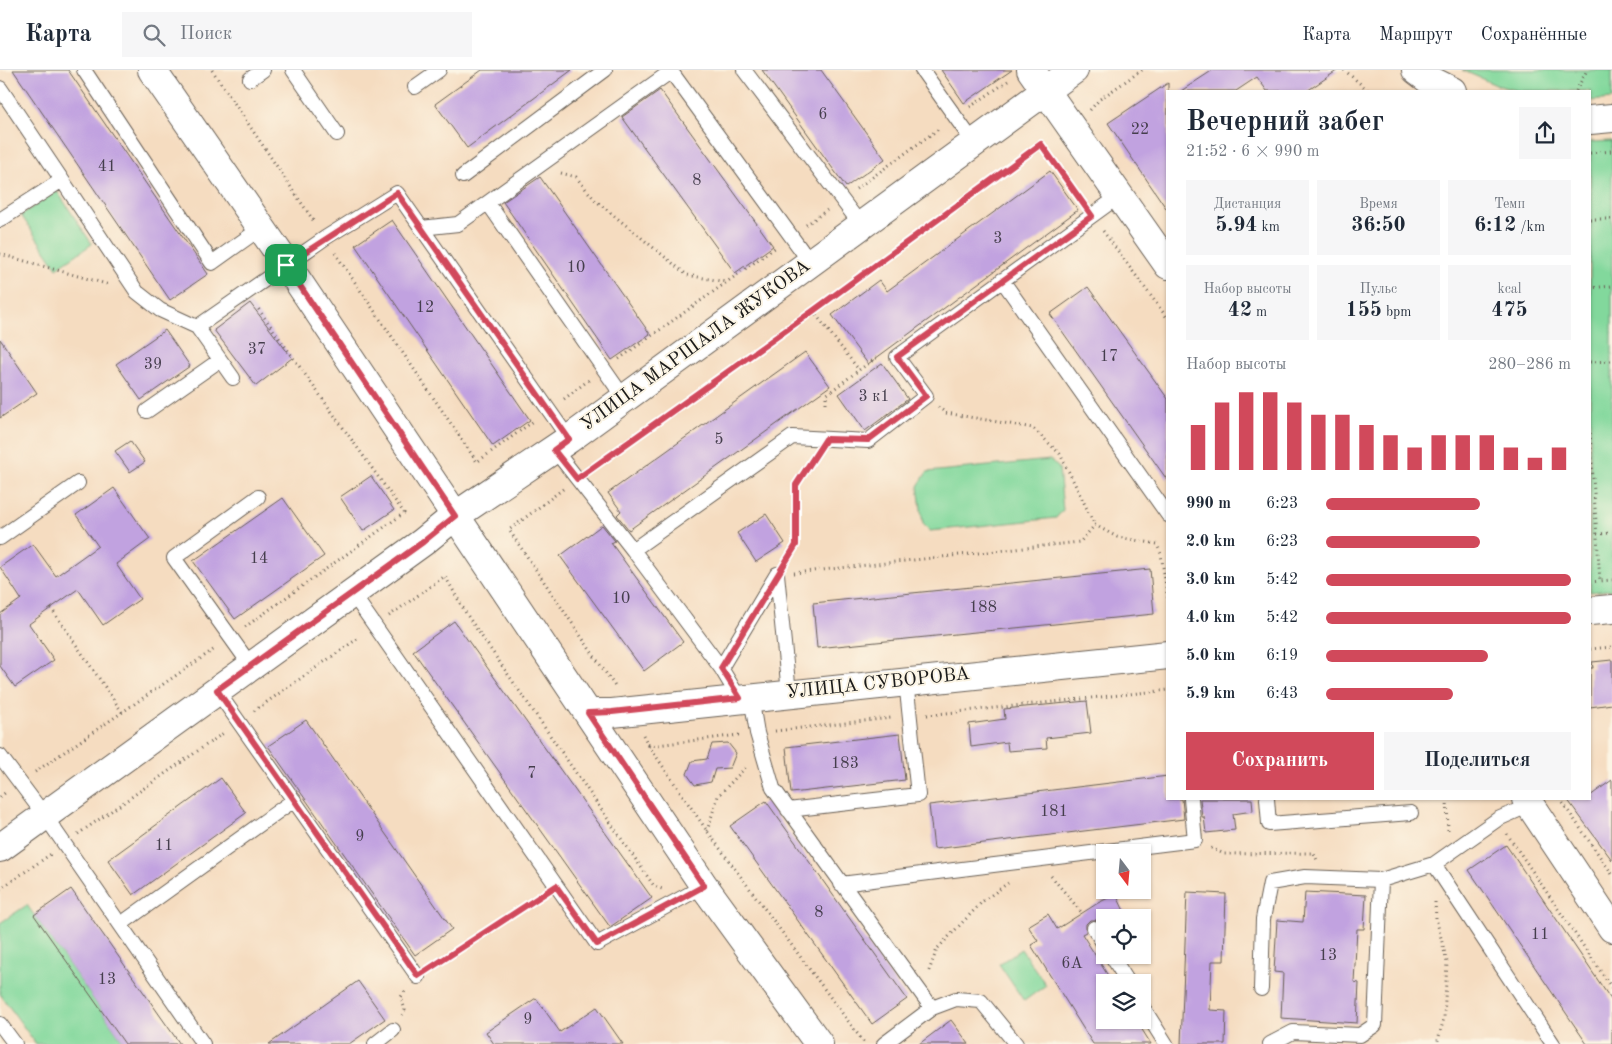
<!DOCTYPE html>
<html lang="ru">
<head>
<meta charset="utf-8">
<style>
	:root { --surface:#fff; --page:#f6f6f7; --text:#1f2937; --muted:#747a83; --line:#e0e1e3; --accent:#d1495b }
	body { margin:0; font-family:"Old Standard TT",serif; background:var(--page); color:var(--text); height:100vh; display:flex; flex-direction:column; font-size:19px; white-space:nowrap }
	* { box-sizing:border-box; margin:0 }
	p { font-size:16px; color:var(--muted) }
	.icon { flex:none; width:28px; height:28px; fill:none; stroke:currentColor; stroke-width:2; stroke-linecap:round; stroke-linejoin:round }
	.map { position:relative; flex:1; overflow:hidden }
	.panel { position:absolute; left:1166px; top:20px; width:425px; height:710px; display:flex; flex-direction:column; background:var(--surface); border-radius:0px; box-shadow:0 1px 4px #0004 }
	.panel>* { flex:none }
	.needle { width:32px; rotate:164deg }
	.tools { position:absolute; left:1096px; top:774px; display:grid; gap:10px }
	.tools a { display:grid; place-items:center; width:55px; height:55px; border-radius:0px; background:var(--surface); box-shadow:0 1px 4px #0004; font-size:25px }
	.pin { position:absolute; display:grid; place-items:center; width:42px; height:42px; color:#fff; margin:-21px; border-radius:10px; box-shadow:0 2px 8px #0006 }
	.round { display:grid; place-items:center; flex:none; width:52px; height:52px; border-radius:0px; background:var(--page) }
	.overview { display:flex; align-items:center; justify-content:space-between; height:85px; padding:0 20px }
	h1 { font-size:28px; font-weight:600; line-height:38px }
	.stats { display:grid; grid-template-columns:repeat(3,1fr); gap:8px; height:85px; padding:5px 20px }
	.stats div { display:grid; align-content:center; border-radius:0px; background:var(--page); text-align:center }
	.stats b { font-size:21px; font-weight:600 }
	.stats small { font-size:14px; font-weight:400 }
	.stats p { font-size:14px }
	.chart { height:140px; padding:10px 20px }
	.chart p { display:flex; justify-content:space-between }
	.chart svg { width:100%; height:90px; margin-top:5px; stroke:var(--accent); stroke-width:6 }
	.cta { display:flex; gap:10px; margin-top:auto; padding:10px 20px }
	.cta a { flex:1; height:58px; border-radius:0px; background:var(--accent); color:#fff; font-size:20px; font-weight:600; line-height:58px; text-align:center }
	.cta a+a { background:var(--page); color:var(--text) }
	ul { padding:0 20px; list-style:none; font-size:16px }
	li { display:grid; grid-template-columns:80px 60px 1fr; align-items:center; height:38px }
	li i { height:12px; border-radius:6px; background:var(--accent) }
	header { display:flex; align-items:center; gap:30px; box-sizing:border-box; height:70px; padding:0 25px; background:var(--surface); border-bottom:1px solid var(--line) }
	header strong { font-size:24px }
	nav { display:flex; gap:28px; margin-inline-start:auto; font-size:18px }
	.search { width:350px; height:45px; background:var(--page); display:flex; align-items:center; gap:12px; box-sizing:border-box; padding:0 18px; border-radius:0px; color:var(--muted); font-size:19px }
	.map>svg:first-child { display:block }
	.green { fill:#82d89c; stroke:#4f7a5c }
	.building { fill:#c1a2e0 }
	.lines { fill:none; stroke-linecap:round; stroke-linejoin:round }
	.lane-casing { stroke:#685f55; stroke-width:16 }
	.secondary-casing { stroke:#685f55; stroke-width:30 }
	.primary-casing { stroke:#685f55; stroke-width:30 }
	.path { stroke:#685f55; stroke-width:3; stroke-dasharray:1 4; stroke-linecap:butt }
	.lane { stroke:#fff; stroke-width:14 }
	.secondary { stroke:#fff; stroke-width:28 }
	.primary { stroke:#fff; stroke-width:28 }
	.route-casing { stroke:#fff; stroke-width:10 }
	.route { stroke:#d1495b; stroke-width:6 }
	.labels { text-anchor:middle; dominant-baseline:central; stroke-width:4; stroke-linejoin:round; paint-order:stroke }
	.number-label { font-size:16px; fill:#453e4d }
	.street-label { font-size:19px; fill:#1c1c1c; stroke:#fcf5e5 }
</style>
</head>
<body>
<header>
<strong>Карта</strong>
<div class="search"><svg class="icon" aria-label="search" viewBox="0 0 24 24"><circle cx="10" cy="10" r="6"/><path d="M15 15l6 6"/></svg>Поиск</div>
<nav><a>Карта</a><a>Маршрут</a><a>Сохранённые</a></nav>
</header>
<div class="map">
<svg width="1612" height="974" viewBox="0 0 1612 974">
	<rect width="100%" height="100%" fill="#fcf5e5"/>
	<filter id="ink" filterUnits="userSpaceOnUse"><feTurbulence type="fractalNoise" baseFrequency=".02" numOctaves="2"/><feDisplacementMap in="SourceGraphic" scale="10" xChannelSelector="R" yChannelSelector="G"/><feConvolveMatrix kernelMatrix="1 2 1 2 8 2 1 2 1" color-interpolation-filters="sRGB"/></filter>
	<filter id="wash" filterUnits="userSpaceOnUse"><feTurbulence type="fractalNoise" baseFrequency=".0096" numOctaves="4" result="noise"/><feDisplacementMap in="SourceGraphic" scale="20" xChannelSelector="R" yChannelSelector="G"/><feGaussianBlur stdDeviation="1.12" result="paint"/><feColorMatrix in="noise" values="0 0 0 0 0 0 0 0 0 0 0 0 0 0 0 0 0 1.4 0 .05"/><feComposite in="paint" operator="in"/></filter>
	<g filter="url(#wash)">
		<rect width="100%" height="100%" fill="#f5dcc0"/>
		<path class="green" d="M1462,0H1612V29L1590,31V21H1518L1496,15Z
			M1612,71V520L1590,522V72Z
			M57,121L92,174L57,198L21,145Z
			M1050,390L1059,398L1063,440L1056,448L930,461L923,454L918,416L927,402Z
			M27,835L125,974H36L0,924V853Z
			M1021,879L1046,915L1024,931L999,894Z"/>
		<g id="blocks">
			<path class="building" d="M13,0H68L208,204L170,230Z
				M482,0H572L467,78L435,34Z
				M762,0H821L885,89L846,117Z
				M941,0H1012L964,33Z
				M1213,0H1338L1307,21H1267L1257,7L1236,21H1181Z
				M1168,13V141L1108,53Z
				M660,20L773,176L735,203L622,47Z
				M1050,101L1078,140L868,294L832,245L879,210L887,221Z
				M540,107L650,264L612,290L503,132Z
				M392,150L530,350L493,376L355,175Z
				M1088,217L1168,329V411L1050,244Z
				M250,233L292,288L256,316L214,260Z
				M165,260L190,296L141,330L116,294Z
				M0,269L37,323L0,348Z
				M805,282L830,316L629,460L617,445L621,441L608,423Z
				M882,293L908,329L865,361L839,324Z
				M130,371L145,392L130,402L115,381Z
				M371,406L394,440L363,461L340,427Z
				M114,418L150,469L116,494L140,529L103,555L78,519L51,538L29,554L54,590L15,617L0,596V544L21,529L0,497L33,474L56,506L98,476L76,445Z
				M283,428L324,486L235,549L193,491Z
				M766,444L785,473L756,492L737,463Z
				M602,455L615,471L611,473L683,572L644,601L560,486Z
				M1150,499L1154,544L817,578L813,533Z
				M454,551L652,828L610,857L413,581Z
				M1612,590V634L1590,637V598H1593L1592,592Z
				M1087,631L1091,663L1046,668L1047,678L1008,681L1007,672L971,677L969,654L1005,649L1004,639Z
				M306,650L452,859L415,885L268,676Z
				M900,664L905,710L791,723L786,677Z
				M728,673L736,683L730,698L715,699L711,712L695,715L687,704L692,691L707,689L712,674Z
				M1168,706V729H1182L1184,749L934,779L929,735Z
				M221,708L246,743L133,825L108,790Z
				M1612,710V790L1567,729H1590V726Z
				M1200,729H1252L1253,741L1233,744L1235,760L1206,763L1204,747H1202Z
				M766,731L907,929L872,954L730,756Z
				M1506,775L1612,931V974H1587L1469,800Z
				M71,819L180,974H125L34,845Z
				M1187,822L1226,824L1224,891H1212L1210,940L1226,941L1225,974H1181Z
				M1305,822L1366,825L1364,859H1357L1354,912L1359,913L1357,953L1281,948L1283,903L1274,902L1277,850L1303,852Z
				M1116,824L1125,843L1116,848H1105V853L1102,854L1098,850H1090L1086,854V862L1082,864L1112,912H1105V950H1136L1151,974H1093L1031,875L1038,871L1028,856L1048,844L1057,859L1098,833Z
				M358,911L385,949L349,974H269Z
				M536,928L560,962L597,937L623,974H494L486,962Z
				M951,950L969,974H919Z"/>
		</g>
	</g>
	<g filter="url(#ink)">
		<use href="#blocks" fill-opacity="0" stroke="#685f55" stroke-width="1"/>
		<g class="lines">
			<g class="lane-casing">
				<path id="lane" d="M84,0L212,193L261,158
					M293,0L337,64
					M670,0L810,192
					M744,0L861,155
					M922,0L974,73
					M250,9L263,0
					M415,17L439,0
					M0,18L62,110
					M463,106L605,0
					M488,133L624,328
					M0,150L62,110L137,222L160,240L197,257L325,168L397,123L569,369
					M421,158L458,154L670,2
					M1002,210L1168,445
					M197,257L233,308
					M147,341L220,290
					M554,379L633,480L792,367L868,371L926,326L897,287L1119,126
					M0,468L78,413
					M633,480L721,598L739,628
					M352,523L597,874L704,816
					M251,596L174,488L258,427
					M721,598L777,504L789,623
					M217,621L418,907
					M751,627L757,663L773,718L932,938L884,974
					M0,686L45,746L203,974
					M1267,729L1269,754L1411,743
					M788,740L918,725L906,611
					M1434,794L1553,974
					M841,814L1195,770L1191,729
					M121,854L294,730
					M1094,858L1105,876
					M1111,885L1128,912
					M1261,919L1263,849L1270,813L1305,807L1381,810
					M1142,936L1166,974
					M932,938L956,929L981,931L1016,974
					M0,954L15,974
					M375,974L393,960
					M1270,974L1293,962L1360,965L1375,955L1381,810L1434,794L1498,749L1530,735"/>
			</g>
			<g class="secondary-casing">
				<path id="secondary" d="M152,0L287,195L704,816L819,974
					M1031,0L1168,195
					M1590,541L1612,539
					M588,643H612L1168,585
					M1526,729L1612,858"/>
			</g>
			<g class="primary-casing">
				<path id="primary" d="M1416,0L1428,9L1452,21
					M1590,50L1612,48
					M0,778L423,472L455,446L569,369L1074,0"/>
			</g>
			<path class="path" d="M212,0L315,153
				M1344,0L1369,21
				M1576,21L1587,0
				M970,37L1008,11
				M1090,40L1100,29L1142,0
				M1590,83L1612,81
				M561,103L576,107L595,130L687,205L726,212
				M856,119L940,58
				M1590,149H1612
				M806,155L827,140
				M1103,161L1168,249
				M335,183L477,392L535,350
				M0,184L110,215
				M1590,218L1612,216
				M813,241L859,300L879,286
				M619,289L776,177
				M1590,292L1612,291
				M564,329L589,310
				M826,333V325L859,300
				M938,337L946,343L1033,358L1060,384L1095,455
				M1590,363L1600,511L1612,510
				M592,398L813,241L1041,74L1082,131
				M563,419L509,460L616,618
				M1597,464L1612,463
				M786,491L796,475V415L814,387
				M794,503L1080,472L1095,455L1117,467L1157,474L1161,484L1168,529
				M1590,512L1600,511
				M51,538L122,642
				M389,546L445,506L467,545L654,816L662,819
				M245,557L404,443L257,237
				M1590,579L1612,577
				M254,641L360,567
				M927,645L1168,620
				M775,661L891,648
				M643,665L649,676
				M739,665L649,676L707,761L865,974
				M35,702L216,578
				M0,727L6,722
				M1447,729L1448,761
				M1560,729L1612,804
				M707,761L718,726L747,696
				M78,764L225,662
				M1507,764L1612,918
				M1211,778L1224,784L1314,783L1317,790
				M1051,806L1082,843
				M0,819L51,784
				M1435,832L1436,848L1447,892L1444,948L1437,974
				M433,896L541,826
				M929,901L937,879L983,831L1008,813
				M402,945L405,940L401,927L406,920"/>
			<use href="#lane" class="lane"/>
			<use href="#secondary" class="secondary"/>
			<use href="#primary" class="primary"/>
		</g>
	</g>
	<g class="lines" filter="url(#ink)">
		<g class="route-casing">
			<path id="route" d="M1041,74L1092,146L897,287L926,326L868,370L826,369L796,415V475L721,598L740,628L612,642L588,643L704,816L597,874L556,816L418,906L217,620L423,472L455,446L286,195L397,123L569,369L554,380L577,409L813,241Z"/>
		</g>
		<use href="#route" class="route"/>
	</g>
	<g class="labels">
		<g class="number-label">
			<text x="823" y="45">6</text>
			<text x="1140" y="60">22</text>
			<text x="107" y="97">41</text>
			<text x="697" y="111">8</text>
			<text x="998" y="169">3</text>
			<text x="576" y="198">10</text>
			<text x="425" y="238">12</text>
			<text x="257" y="280">37</text>
			<text x="1109" y="287">17</text>
			<text x="153" y="295">39</text>
			<text x="874" y="327">3 к1</text>
			<text x="719" y="370">5</text>
			<text x="259" y="489">14</text>
			<text x="621" y="529">10</text>
			<text x="983" y="538">188</text>
			<text x="845" y="694">183</text>
			<text x="532" y="704">7</text>
			<text x="1054" y="742">181</text>
			<text x="360" y="767">9</text>
			<text x="164" y="776">11</text>
			<text x="819" y="843">8</text>
			<text x="1540" y="865">11</text>
			<text x="1328" y="886">13</text>
			<text x="1072" y="894">6А</text>
			<text x="107" y="910">13</text>
			<text x="528" y="950">9</text>
		</g>
		<g class="street-label">
			<text transform="translate(696 276) rotate(-36)">УЛИЦА МАРШАЛА ЖУКОВА</text>
			<text transform="translate(878 614) rotate(-6)">УЛИЦА СУВОРОВА</text>
		</g>
	</g>
</svg>
<div class="tools">
<a><svg class="needle" viewBox="-14 -14 28 28"><path d="M0-13l5 13h-10z" fill="#e53935"/><path d="M0 13l5-13h-10z" fill="#747a83"/></svg></a>
<a><svg class="icon" aria-label="locate" viewBox="0 0 24 24"><circle cx="12" cy="12" r="6"/><path d="M12 2v4M12 18v4M2 12h4M18 12h4"/></svg></a>
<a><svg class="icon" aria-label="layers" viewBox="0 0 24 24"><path d="M12 4l9 5-9 5-9-5zM3 14l9 5 9-5"/></svg></a>
</div>
<div class="pin" style="left:286px;top:195px;background:#1e9e55"><svg class="icon" aria-label="arrive" viewBox="0 0 24 24"><path d="M6 21V4h12l-3 4 3 4H6"/></svg></div>
<section class="panel">
<div class="overview"><div><h1>Вечерний забег</h1><p>21:52 · 6 × 990 m</p></div><a class="round"><svg class="icon" aria-label="share" viewBox="0 0 24 24"><path d="M12 15V3M7 8l5-5 5 5M5 13v7h14v-7"/></svg></a></div>
<div class="stats">
<div><p>Дистанция</p><b>5.94<small> km</small></b></div>
<div><p>Время</p><b>36:50</b></div>
<div><p>Темп</p><b>6:12<small> /km</small></b></div>
</div>
<div class="stats">
<div><p>Набор высоты</p><b>42<small> m</small></b></div>
<div><p>Пульс</p><b>155<small> bpm</small></b></div>
<div><p>kcal</p><b>475</b></div>
</div>
<div class="chart"><p><span>Набор высоты</span>280–286 m</p>
<svg viewBox="0 0 160 44" preserveAspectRatio="none"><path d="M5 44V22M15 44V11M25 44V6M35 44V6M45 44V11M55 44V17M65 44V17M75 44V22M85 44V27M95 44V33M105 44V27M115 44V27M125 44V27M135 44V33M145 44V38M155 44V33"/></svg>
</div>
<ul>
<li><b>990 m</b>6:23<i style="width:63%"></i></li>
<li><b>2.0 km</b>6:23<i style="width:63%"></i></li>
<li><b>3.0 km</b>5:42<i style="width:100%"></i></li>
<li><b>4.0 km</b>5:42<i style="width:100%"></i></li>
<li><b>5.0 km</b>6:19<i style="width:66%"></i></li>
<li><b>5.9 km</b>6:43<i style="width:52%"></i></li>
</ul>
<div class="cta"><a>Сохранить</a><a>Поделиться</a></div>
</section>
</div>
</body>
</html>
